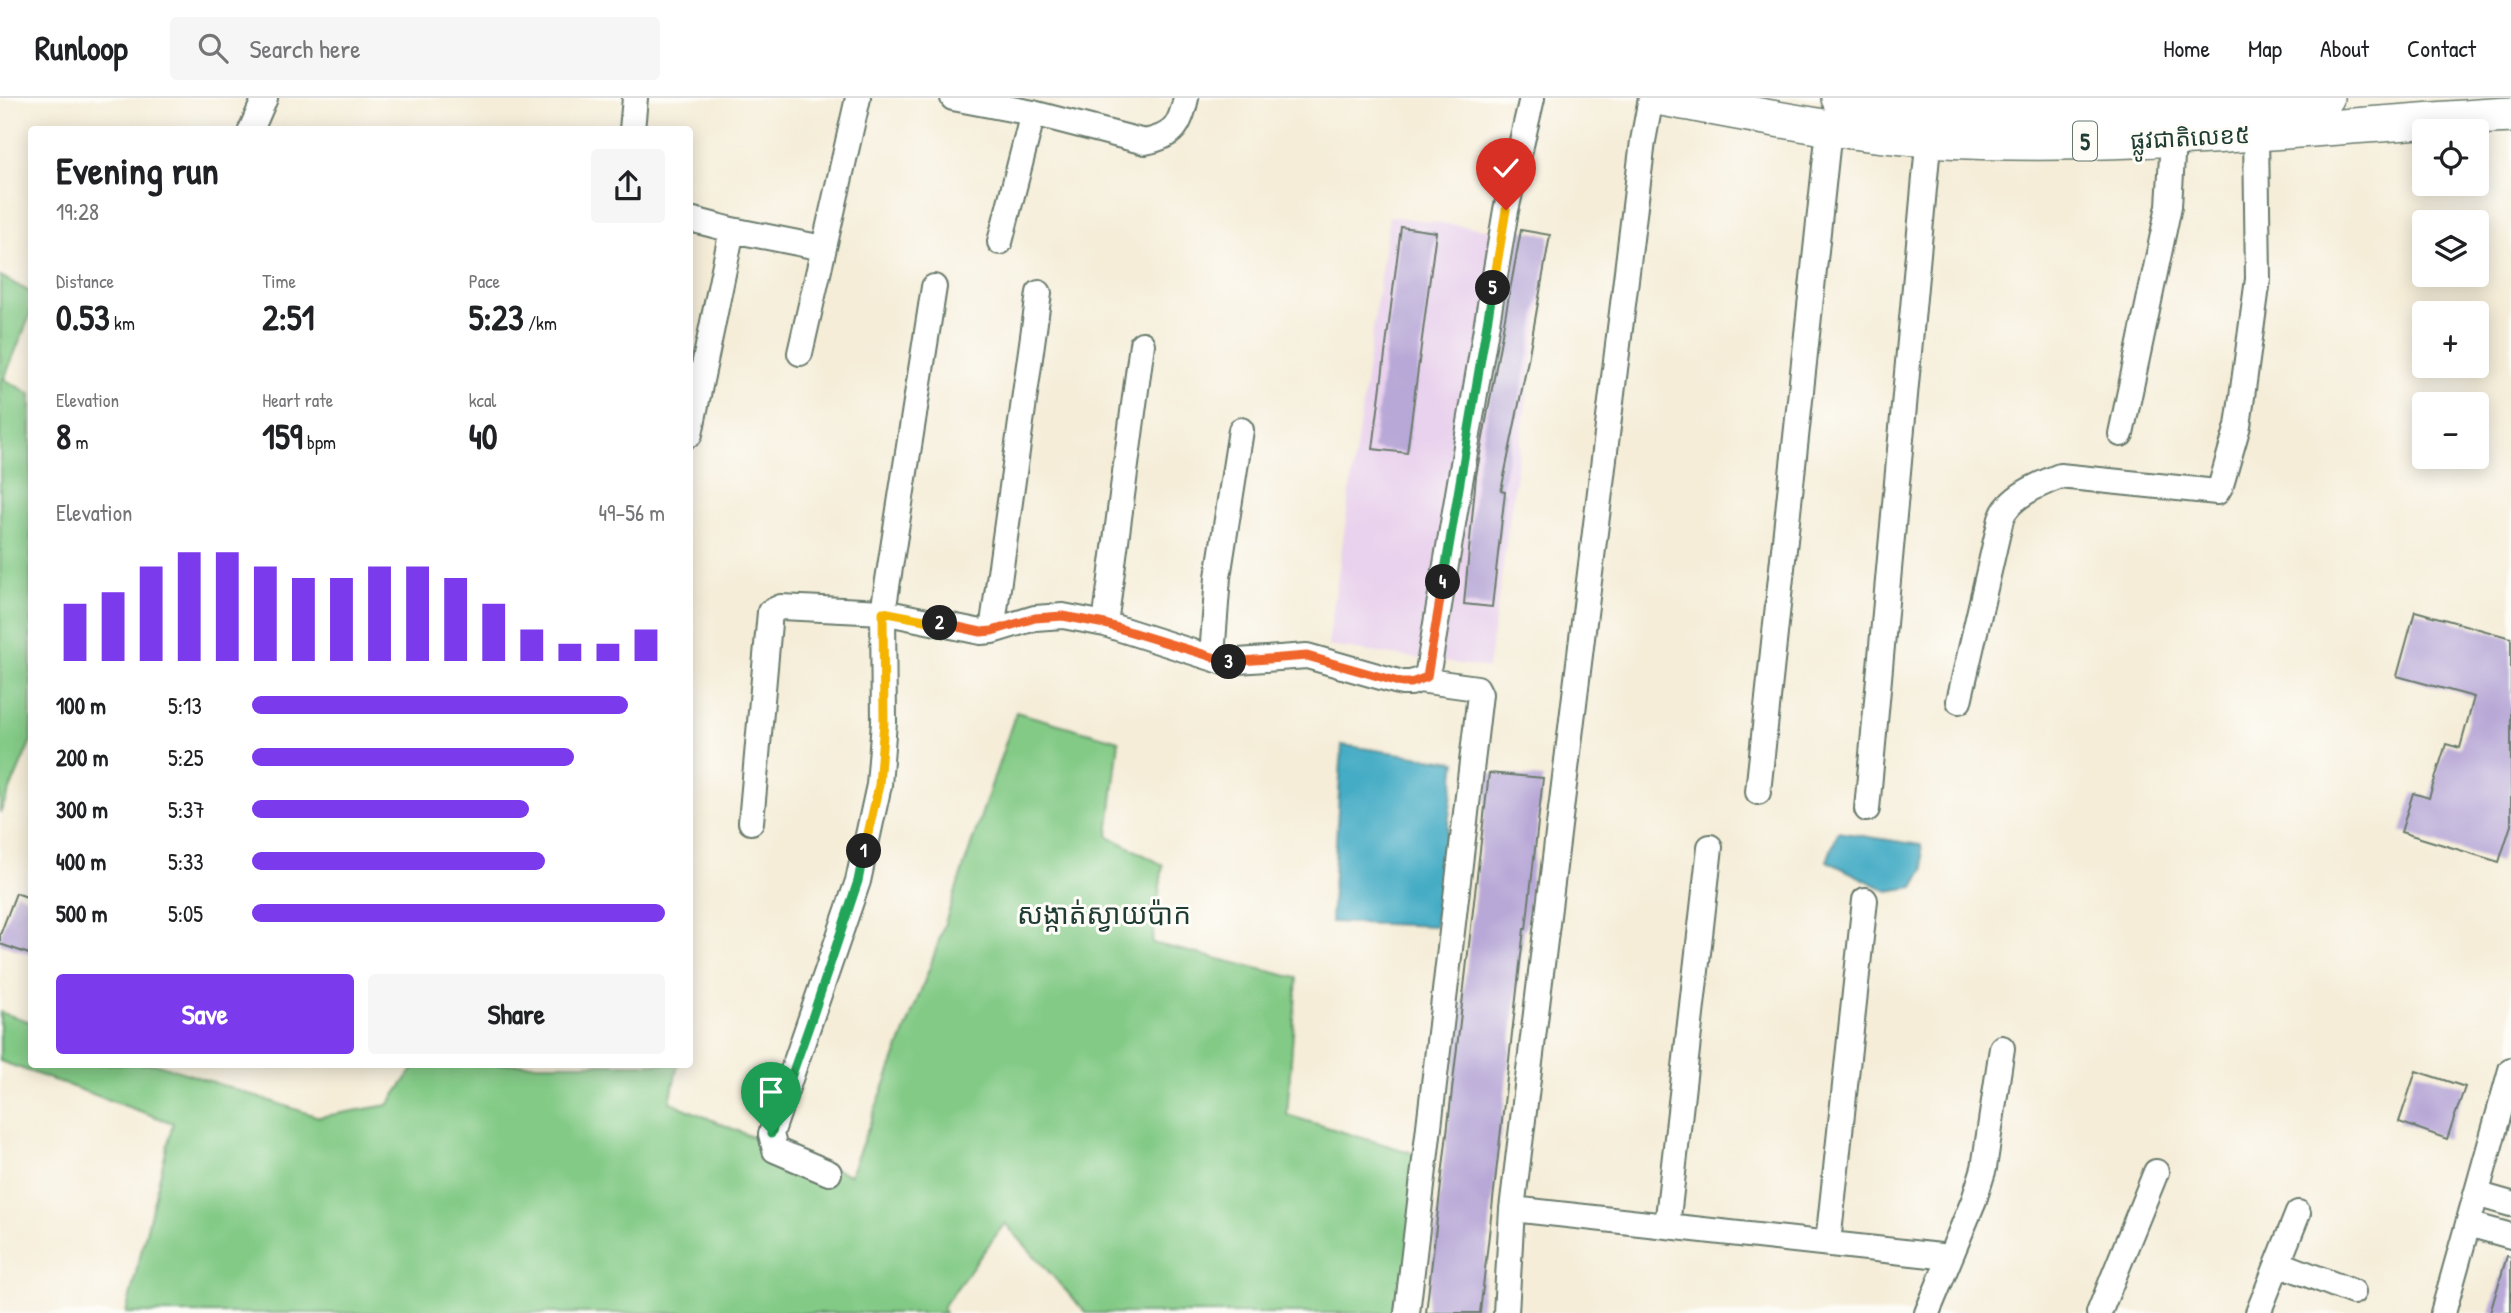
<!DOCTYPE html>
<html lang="en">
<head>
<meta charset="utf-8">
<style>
	:root { --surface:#fff; --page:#f6f6f6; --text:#202124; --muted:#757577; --line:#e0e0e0; --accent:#7c3aed }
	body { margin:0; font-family:"Patrick Hand","Noto Sans Khmer",sans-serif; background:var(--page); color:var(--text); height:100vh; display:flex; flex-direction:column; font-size:26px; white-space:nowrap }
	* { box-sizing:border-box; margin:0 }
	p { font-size:23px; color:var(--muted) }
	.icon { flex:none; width:38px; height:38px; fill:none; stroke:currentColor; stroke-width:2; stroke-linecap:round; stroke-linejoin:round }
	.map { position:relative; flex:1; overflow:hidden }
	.drawer { position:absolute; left:28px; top:28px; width:665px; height:942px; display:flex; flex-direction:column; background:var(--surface); border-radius:7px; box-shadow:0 4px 18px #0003 }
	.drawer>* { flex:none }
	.fabs { position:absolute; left:2412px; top:21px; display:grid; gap:14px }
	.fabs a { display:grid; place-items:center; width:77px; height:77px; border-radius:7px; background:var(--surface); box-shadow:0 4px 18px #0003; font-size:35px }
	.pin { position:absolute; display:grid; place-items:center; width:60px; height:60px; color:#fff; margin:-72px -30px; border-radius:50% 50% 50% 0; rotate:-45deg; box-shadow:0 0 7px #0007 }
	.pin .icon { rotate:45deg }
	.km { position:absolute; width:35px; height:35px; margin:-18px; border-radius:50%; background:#222; color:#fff; font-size:19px; line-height:35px; text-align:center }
	.round { display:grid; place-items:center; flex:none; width:74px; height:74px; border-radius:7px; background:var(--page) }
	.head { display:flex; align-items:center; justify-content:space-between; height:119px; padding:0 28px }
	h1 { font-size:38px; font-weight:700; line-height:52px }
	.stats { display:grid; grid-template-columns:repeat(3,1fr); gap:10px; height:119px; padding:7px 28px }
	.stats div { display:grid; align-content:center }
	.stats b { font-size:35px; font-weight:700 }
	.stats small { font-size:19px; font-weight:400 }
	.stats p { font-size:19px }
	.chart { height:196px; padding:14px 28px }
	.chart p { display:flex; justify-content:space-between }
	.chart svg { width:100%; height:126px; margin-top:7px; stroke:var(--accent); stroke-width:6 }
	.action { display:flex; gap:14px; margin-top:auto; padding:14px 28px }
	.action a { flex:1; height:80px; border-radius:7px; background:var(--accent); color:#fff; font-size:28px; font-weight:700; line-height:80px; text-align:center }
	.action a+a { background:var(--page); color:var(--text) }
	ul { padding:0 28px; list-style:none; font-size:23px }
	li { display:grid; grid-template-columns:112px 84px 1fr; align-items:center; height:52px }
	li i { height:18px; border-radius:9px; background:var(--accent) }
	header { display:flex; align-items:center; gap:42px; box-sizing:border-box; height:98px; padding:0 35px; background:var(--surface); border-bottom:2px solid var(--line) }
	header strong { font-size:33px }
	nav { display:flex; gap:38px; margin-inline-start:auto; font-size:24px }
	.search { width:490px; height:63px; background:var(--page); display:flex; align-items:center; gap:18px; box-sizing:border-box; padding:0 24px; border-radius:7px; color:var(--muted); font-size:26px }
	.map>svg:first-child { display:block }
	.built { fill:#e9d2ed }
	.green { fill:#83ca86; stroke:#51845d; stroke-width:2 }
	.water { fill:#45acc5; stroke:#32747c; stroke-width:2 }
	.building { fill:#b8a8d7 }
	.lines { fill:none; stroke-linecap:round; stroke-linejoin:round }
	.minor-casing { stroke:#6a7b6d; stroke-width:28 }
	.highway-casing { stroke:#6a7b6d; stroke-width:38 }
	.minor { stroke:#fff; stroke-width:24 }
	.highway { stroke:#fff; stroke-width:35 }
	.split-1-casing { stroke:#fff; stroke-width:14 }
	.split-2-casing { stroke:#fff; stroke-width:14 }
	.split-3-casing { stroke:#fff; stroke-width:14 }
	.split-4-casing { stroke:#fff; stroke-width:14 }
	.split-5-casing { stroke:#fff; stroke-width:14 }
	.split-6-casing { stroke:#fff; stroke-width:14 }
	.split-1 { stroke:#22a559; stroke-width:9 }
	.split-2 { stroke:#f5b400; stroke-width:9 }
	.split-3 { stroke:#f0652b; stroke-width:9 }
	.split-4 { stroke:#f0652b; stroke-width:9 }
	.split-5 { stroke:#22a559; stroke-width:9 }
	.split-6 { stroke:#f5b400; stroke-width:9 }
	.labels { text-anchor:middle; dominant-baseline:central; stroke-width:6; stroke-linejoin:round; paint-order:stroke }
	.shield { fill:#fdfcf7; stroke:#62766e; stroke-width:2 }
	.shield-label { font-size:23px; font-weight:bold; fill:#1f3d34 }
	.street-label { font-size:24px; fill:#1f3d34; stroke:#fdfcf7 }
	.quarter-label { font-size:28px; fill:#1f3d34; stroke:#fdfcf7 }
</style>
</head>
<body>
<header>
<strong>Runloop</strong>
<div class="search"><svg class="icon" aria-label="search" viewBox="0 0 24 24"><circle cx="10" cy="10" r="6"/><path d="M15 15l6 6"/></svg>Search here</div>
<nav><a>Home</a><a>Map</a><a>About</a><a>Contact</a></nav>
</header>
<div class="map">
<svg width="2511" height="1215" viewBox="0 0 2511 1215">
	<rect width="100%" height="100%" fill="#fdfcf7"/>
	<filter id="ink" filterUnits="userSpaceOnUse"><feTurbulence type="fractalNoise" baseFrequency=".0143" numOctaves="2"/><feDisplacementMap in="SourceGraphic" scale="14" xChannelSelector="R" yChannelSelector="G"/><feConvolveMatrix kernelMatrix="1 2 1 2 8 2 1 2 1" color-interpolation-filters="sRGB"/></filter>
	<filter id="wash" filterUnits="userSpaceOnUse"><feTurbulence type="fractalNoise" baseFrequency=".00686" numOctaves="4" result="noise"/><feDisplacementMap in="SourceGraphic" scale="28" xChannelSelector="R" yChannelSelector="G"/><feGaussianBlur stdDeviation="1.57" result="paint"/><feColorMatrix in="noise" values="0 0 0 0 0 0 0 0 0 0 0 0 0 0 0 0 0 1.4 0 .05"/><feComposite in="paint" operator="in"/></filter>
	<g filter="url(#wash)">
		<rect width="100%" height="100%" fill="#f5edd8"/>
		<path class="built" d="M1389,118L1550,140L1488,570L1328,548Z"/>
		<path class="green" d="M0,178L32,195L31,215L4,281L31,296V643L0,715Z
			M1016,614L1119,643L1108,738L1163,767L1152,845L1297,880L1287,1017L1419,1057L1401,1215H1086L1005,1125L942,1210L945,1215H126L173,1025L0,963V914L31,924L32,966H158L319,1019L388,1007L417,966H678L670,1004L773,1048L850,1077L931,866Z"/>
		<path class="water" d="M1342,647L1456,664L1435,828L1331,824Z
			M1838,734L1921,747L1924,771L1914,789L1888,793L1827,763Z"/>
		<g id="blocks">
			<path class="building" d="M1401,129L1436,134L1407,355L1373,351Z
				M1521,132L1550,137L1528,262L1501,393L1505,394L1492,509L1464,506L1476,378Z
				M2415,513L2511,540V727L2499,764L2401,734L2413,695L2429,700L2446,646L2460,650L2474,599L2397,578Z
				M1489,675L1543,680L1526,831H1524L1480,1215H1426Z
				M16,795L32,801V857L0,846V837Z
				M2416,973L2465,989L2447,1041L2399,1024Z
				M2507,1158L2511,1159V1215H2490Z"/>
		</g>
	</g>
	<g filter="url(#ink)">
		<use href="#blocks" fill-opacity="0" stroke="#6a7b6d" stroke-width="2"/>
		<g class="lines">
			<g class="minor-casing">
				<path id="minor" d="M953,0L1033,15L1145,44C1174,38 1180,28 1186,0
					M251,32L265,0
					M632,32L635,0
					M690,121L732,132L823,150
					M1000,144L1033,15
					M800,255L858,0
					M690,336L732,132
					M2121,336L2169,108L2173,42
					M1105,526L1142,246
					M992,533L1039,195
					M1212,558L1218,479L1241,332
					M1959,603L2001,421C2008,399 2040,386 2060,378L2217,394L2221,387L2238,328L2258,181L2256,35
					M1758,694L1829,31
					M1867,711L1930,25
					M751,724L770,514L781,509L883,514L981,534L992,533L1035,520L1063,518L1105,526L1224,564L1307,558L1402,585H1411L1427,579L1506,112L1532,0
					M829,1075L775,1052L771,1036L858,783L879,687L884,624L883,514L934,189
					M2476,1096L2511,1106
					M1512,1111L1949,1159
					M2468,1126L2511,1138
					M1667,1128L1710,749
					M1828,1145L1865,802
					M2278,1165L2353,1194
					M1407,1215L1480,596L1477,590L1419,582
					M1506,1215L1512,1111L1643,43L1651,0
					M1927,1215L1974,1102L1984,1070L2002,950
					M2099,1215L2156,1074
					M2258,1215L2298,1115
					M2443,1215L2511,972"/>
			</g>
			<g class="highway-casing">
				<path id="highway" d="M1662,0C1751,16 1839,35 1929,41C2123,53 2317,28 2511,17
					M1839,0C1999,25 2165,10 2326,0"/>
			</g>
			<use href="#minor" class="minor"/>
			<use href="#highway" class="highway"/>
		</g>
	</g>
	<g class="lines" filter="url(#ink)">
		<g class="split-1-casing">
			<path id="split-1" d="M771,1036L813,917L858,783L864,753"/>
		</g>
		<g class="split-2-casing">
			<path id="split-2" d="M864,753L879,687L884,624L883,514L940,525"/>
		</g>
		<g class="split-3-casing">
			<path id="split-3" d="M940,525L981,534L992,533L1035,520L1063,518L1105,526L1229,564"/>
		</g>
		<g class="split-4-casing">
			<path id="split-4" d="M1229,564L1307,558L1402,585H1411L1427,579L1443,484"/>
		</g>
		<g class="split-5-casing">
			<path id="split-5" d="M1443,484L1493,190"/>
		</g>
		<g class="split-6-casing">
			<path id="split-6" d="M1493,190L1506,112"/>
		</g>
		<use href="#split-1" class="split-1"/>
		<use href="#split-2" class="split-2"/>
		<use href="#split-3" class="split-3"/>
		<use href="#split-4" class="split-4"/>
		<use href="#split-5" class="split-5"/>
		<use href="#split-6" class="split-6"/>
	</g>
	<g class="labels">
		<rect class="shield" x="2073" y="23.5" width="24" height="39" rx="5"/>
		<g class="shield-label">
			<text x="2085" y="43">5</text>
		</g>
		<g class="street-label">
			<text transform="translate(2190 39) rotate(-3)">ផ្លូវជាតិលេខ៥</text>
		</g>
		<g class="quarter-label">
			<text x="1104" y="816">សង្កាត់ស្វាយប៉ាក</text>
		</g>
	</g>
</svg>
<div class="fabs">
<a><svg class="icon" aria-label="locate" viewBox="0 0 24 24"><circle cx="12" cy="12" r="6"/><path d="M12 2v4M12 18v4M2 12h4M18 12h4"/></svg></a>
<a><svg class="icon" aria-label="layers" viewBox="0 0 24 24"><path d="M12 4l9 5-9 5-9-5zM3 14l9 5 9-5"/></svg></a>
<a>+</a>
<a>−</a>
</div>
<div class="pin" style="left:771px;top:1036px;background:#1e9e55"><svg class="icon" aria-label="arrive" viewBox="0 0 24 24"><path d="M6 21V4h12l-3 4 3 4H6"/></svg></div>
<div class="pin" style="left:1506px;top:112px;background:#d93025"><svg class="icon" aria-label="check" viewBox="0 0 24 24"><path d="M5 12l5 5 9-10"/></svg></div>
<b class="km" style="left:864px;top:753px">1</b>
<b class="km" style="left:940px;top:525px">2</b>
<b class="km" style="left:1229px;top:564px">3</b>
<b class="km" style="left:1443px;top:484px">4</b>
<b class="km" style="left:1493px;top:190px">5</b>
<section class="drawer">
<div class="head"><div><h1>Evening run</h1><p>19:28</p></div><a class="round"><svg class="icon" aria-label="share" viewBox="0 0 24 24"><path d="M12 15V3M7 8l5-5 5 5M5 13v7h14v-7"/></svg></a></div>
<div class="stats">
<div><p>Distance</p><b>0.53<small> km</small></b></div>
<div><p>Time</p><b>2:51</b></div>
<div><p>Pace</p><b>5:23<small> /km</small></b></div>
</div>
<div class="stats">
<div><p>Elevation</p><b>8<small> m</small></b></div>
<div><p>Heart rate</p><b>159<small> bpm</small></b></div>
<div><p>kcal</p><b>40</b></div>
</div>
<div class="chart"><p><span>Elevation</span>49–56 m</p>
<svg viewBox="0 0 160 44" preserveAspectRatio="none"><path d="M5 44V24M15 44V20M25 44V11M35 44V6M45 44V6M55 44V11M65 44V15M75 44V15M85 44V11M95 44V11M105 44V15M115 44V24M125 44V33M135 44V38M145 44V38M155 44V33"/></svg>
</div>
<ul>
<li><b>100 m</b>5:13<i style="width:91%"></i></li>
<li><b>200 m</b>5:25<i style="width:78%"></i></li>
<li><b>300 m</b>5:37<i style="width:67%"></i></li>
<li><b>400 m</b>5:33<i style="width:71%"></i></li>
<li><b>500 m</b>5:05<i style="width:100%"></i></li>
</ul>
<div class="action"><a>Save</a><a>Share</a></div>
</section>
</div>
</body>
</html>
